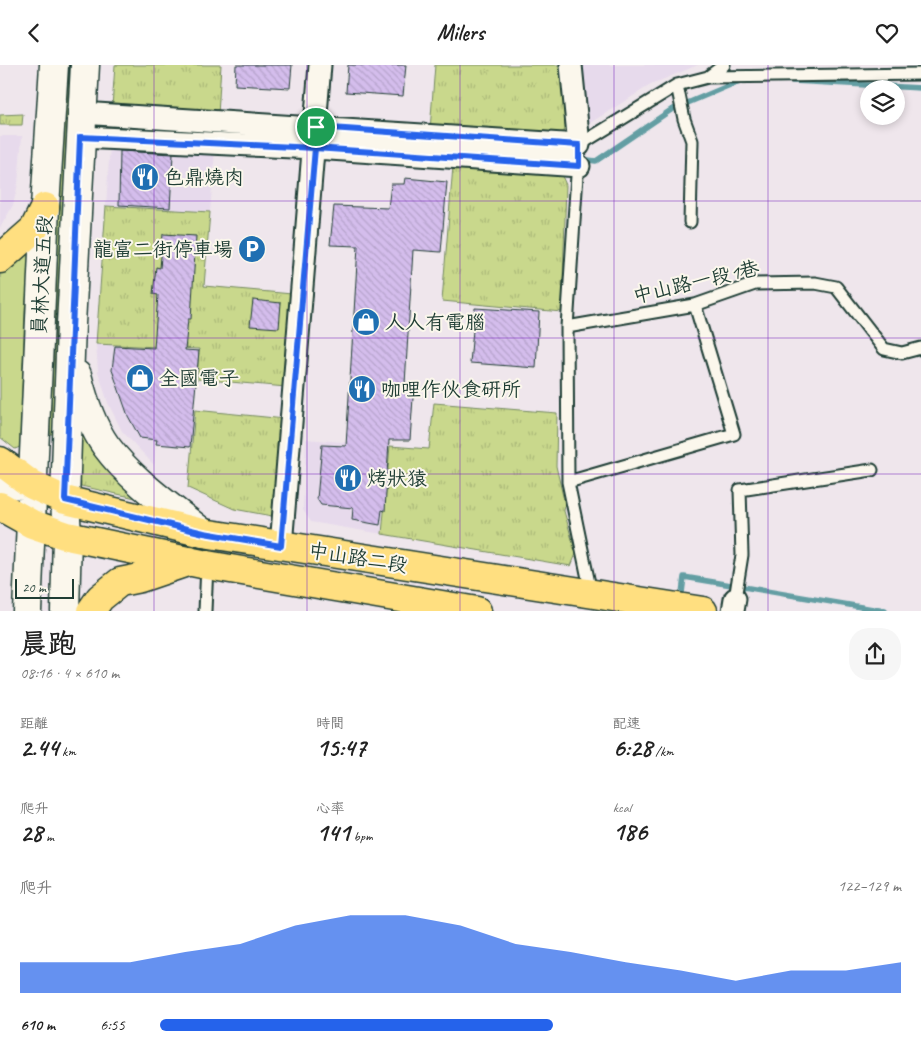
<!DOCTYPE html>
<html lang="zh-TW">
<head>
<meta charset="utf-8">
<style>
	:root { --surface:#fff; --page:#f6f6f6; --text:#222; --muted:#767676; --accent:#2563eb }
	body { margin:0; font-family:Caveat,"LXGW WenKai TC",sans-serif; background:var(--page); color:var(--text); height:100vh; display:flex; flex-direction:column; font-size:19px; white-space:nowrap }
	* { box-sizing:border-box; margin:0 }
	p { font-size:16px; color:var(--muted) }
	.icon { flex:none; width:28px; height:28px; fill:none; stroke:currentColor; stroke-width:2; stroke-linecap:round; stroke-linejoin:round }
	.map { position:relative; height:546px; overflow:hidden }
	.panel { display:flex; flex-direction:column; background:var(--surface); flex:1 }
	.panel>* { flex:none }
	.tools { position:absolute; left:860px; top:15px; display:grid; gap:10px }
	.tools a { display:grid; place-items:center; width:45px; height:45px; border-radius:50%; background:var(--surface); box-shadow:0 2px 8px #0003; font-size:25px }
	.scale { position:absolute; left:15px; bottom:12px; width:59px; box-sizing:border-box; padding-left:5px; border:2px solid #1f3d34; border-top:0; font-size:14px; line-height:18px; white-space:nowrap; color:#1f3d34; -webkit-text-stroke:4px #fbf7ec; paint-order:stroke }
	.pin { position:absolute; display:grid; place-items:center; width:42px; height:42px; color:#fff; margin:-21px; border:2px solid #fff; border-radius:50%; box-shadow:0 1px 5px #0007 }
	.round { display:grid; place-items:center; flex:none; width:52px; height:52px; border-radius:20px; background:var(--page) }
	.summary { display:flex; align-items:center; justify-content:space-between; height:85px; padding:0 20px }
	h1 { font-size:28px; font-weight:700; line-height:38px }
	.stats { display:grid; grid-template-columns:repeat(3,1fr); gap:8px; height:85px; padding:5px 20px }
	.stats div { display:grid; align-content:center }
	.stats b { font-size:25px; font-weight:700 }
	.stats small { font-size:14px; font-weight:400 }
	.stats p { font-size:14px }
	.chart { height:140px; padding:10px 20px }
	.chart p { display:flex; justify-content:space-between }
	.chart svg { width:100%; height:90px; margin-top:5px; fill:var(--accent); opacity:.7 }
	ul { padding:0 20px; list-style:none; font-size:16px }
	li { display:grid; grid-template-columns:80px 60px 1fr; align-items:center; height:38px }
	li i { height:12px; border-radius:6px; background:var(--accent) }
	header { display:flex; justify-content:space-between; align-items:center; height:65px; padding:0 20px; background:var(--surface); font-size:22px; font-weight:700 }
	.map>svg:first-child { display:block }
	.built { fill:#e7daec }
	.grass { fill:url(#grass-tufts); stroke:#748a60 }
	.park { fill:#c9d88c; stroke:#748a60 }
	.lines { fill:none; stroke-linecap:round; stroke-linejoin:round }
	.stream { stroke:#639ea3; stroke-width:5.5 }
	.building { fill:url(#building-back-hatch); stroke:#1f3d34 }
	.lane-casing { stroke:#1f3d34; stroke-width:15 }
	.street-casing { stroke:#1f3d34; stroke-width:25 }
	.secondary-casing { stroke:#1f3d34; stroke-width:31 }
	.primary-casing { stroke:#1f3d34; stroke-width:31 }
	.lane { stroke:#fbf7ec; stroke-width:11 }
	.street { stroke:#fbf7ec; stroke-width:21 }
	.secondary { stroke:#fbf7ec; stroke-width:28 }
	.primary { stroke:#ffdf80; stroke-width:28 }
	.route-casing { stroke:#fff; stroke-width:10 }
	.route { stroke:#2563eb; stroke-width:6 }
	.grid { fill:none; stroke:#7b2cbf; stroke-width:1; stroke-opacity:0.55 }
	.labels { text-anchor:middle; dominant-baseline:central; stroke-width:4; stroke-linejoin:round; paint-order:stroke }
	.poi-label { font-size:20px; fill:#1f3d34; stroke:#fbf7ec; text-anchor:start }
	.street-label { font-size:20px; fill:#1f3d34; stroke:#fbf7ec }
</style>
</head>
<body>
<header><svg class="icon" aria-label="back" viewBox="0 0 24 24"><path d="M15 5l-7 7 7 7"/></svg>Milers<svg class="icon" aria-label="heart" viewBox="0 0 24 24"><path d="M12 20l-8-8c-3-5 5-10 8-4 3-6 11-1 8 4z"/></svg></header>
<div class="map">
<svg width="921" height="546" viewBox="0 0 921 546">
	<defs>
		<pattern id="grass-tufts" width="24" height="20" patternUnits="userSpaceOnUse" patternTransform="scale(1.25)"><rect width="24" height="20" fill="#c9d88c"/><path d="M3 7l-1-3M5 7V3M7 7l1-3M15 17l-1-3M17 17v-4M19 17l1-3" fill="none" stroke="#acba79"/></pattern>
		<pattern id="building-back-hatch" width="6" height="6" patternUnits="userSpaceOnUse" patternTransform="scale(1.25)"><rect width="6" height="6" fill="#d4bdec"/><path d="M-1 5l2 2M0 0l6 6M5-1l2 2" fill="none" stroke="#b6a3cb"/></pattern>
	</defs>
	<rect width="100%" height="100%" fill="#efe6ec"/>
	<filter id="ink" filterUnits="userSpaceOnUse"><feTurbulence type="fractalNoise" baseFrequency=".02" numOctaves="2"/><feDisplacementMap in="SourceGraphic" scale="10" xChannelSelector="R" yChannelSelector="G"/><feConvolveMatrix kernelMatrix="1 2 1 2 8 2 1 2 1" color-interpolation-filters="sRGB"/></filter>
	<g filter="url(#ink)">
		<path class="built" d="M583,0H698L652,19L590,58L585,54Z
			M0,71H22L18,119L13,140L0,163Z
			M110,80L215,86L210,147L106,141Z
			M96,279L165,283L154,400L122,366L108,338L98,306Z
			M306,374L390,381L382,469L311,457L303,445Z"/>
		<path class="grass" d="M64,0H75L54,369H50Z
			M115,0H221L218,50L112,42Z
			M435,0H563L565,65L554,74L430,65Z
			M23,49L22,60H0V50Z
			M453,101L550,107L562,111L566,120L562,247L442,236Z
			M106,141L210,147L204,221L292,229L286,322L197,314L199,284L96,279Z
			M434,338L557,348L556,401L565,440L564,446L576,489L571,501L382,469L390,381L429,384Z
			M195,345L285,354L278,443L272,451L234,444L188,423Z
			M79,362L140,434L81,421L78,417Z"/>
		<path class="park" d="M32,182L25,243L20,382L15,384L0,372V205Z"/>
		<g class="lines">
			<path class="stream" d="M793,16L921,23
				M580,94L596,96L671,45L742,15
				M681,536L684,512L885,546"/>
		</g>
		<path class="building" d="M236,0H292L290,23L235,20Z
			M348,0H406L403,31L346,27Z
			M120,86L173,89L170,143L119,140Z
			M405,113L447,117L441,187L413,185L405,319H414L410,375H389L385,446L382,445L380,460L352,455L353,443L321,440L317,434L322,380L346,381L358,181L330,180L334,141L388,143L391,119H404Z
			M163,169L196,171L191,254H188L185,285L199,286L190,382L156,379L157,375L140,373L128,351L112,305L115,281L154,283L158,230L153,229L156,202L160,203Z
			M253,235L281,238L279,263L250,261Z
			M475,243L539,247L536,303L470,298Z"/>
		<g class="lines">
			<g class="lane-casing">
				<path id="lane" d="M708,12L724,0
					M677,20L684,54L692,76L690,157
					M567,262L695,240L755,219L815,218L836,222L884,284L902,288L921,283
					M568,417L734,369L695,240
					M591,528L568,417L567,262L579,80L677,20L708,12L921,9
					M735,534L742,490L740,425L872,405
					M205,546L207,500"/>
			</g>
			<g class="street-casing">
				<path id="street" d="M81,48L579,80L571,0
					M80,72L315,83L579,101
					M281,481L320,0
					M733,546L735,534"/>
			</g>
			<g class="secondary-casing">
				<path id="secondary" d="M77,310C83,334 91,360 106,381C132,416 169,441 203,468
					M0,419L32,420
					M27,546L45,142L54,0
					M65,546L67,471L65,435L71,259L85,0"/>
			</g>
			<g class="primary-casing">
				<path id="primary" d="M0,194L34,164L45,142
					M0,396L32,420L65,435L203,468L703,546
					M0,441L32,459L67,471L207,500L477,546
					M91,546L100,533L120,517L140,513L190,496"/>
			</g>
			<use href="#lane" class="lane"/>
			<use href="#street" class="street"/>
			<use href="#secondary" class="secondary"/>
			<use href="#primary" class="primary"/>
		</g>
	</g>
	<g class="lines" filter="url(#ink)">
		<g class="route-casing">
			<path id="route" d="M316,62L315,83L80,72L65,435L204,468L281,481L315,83L579,101V80L316,62"/>
		</g>
		<use href="#route" class="route"/>
	</g>
	<path class="grid" d="M154,0V546M307,0V546M460,0V546M614,0V546M768,0V546M0,136H921M0,273H921M0,409H921"/>
	<defs>
		<g id="restaurant-disc" transform="scale(1.4375)"><circle r="9.5" fill="#1f6fb2" stroke="#fbf7ec"/><path d="M-5-6h1v4h1v-4h1v4h1v-4h1v5L-1.5 .5V6h-2V.5L-5-1ZM5-6V6H3V1.5H1.5Q1.5-4 5-6Z" fill="#fff"/></g>
		<g id="parking-disc" transform="scale(1.4375)"><circle r="9.5" fill="#1f6fb2" stroke="#fbf7ec"/><path d="M-3.5-5.5H1a3.5 3.5 0 0 1 0 7H-1V5.5H-3.5ZM-1-3.4V-.6H.8a1.4 1.4 0 0 0 0-2.8Z" fill="#fff"/></g>
		<g id="shop-disc" transform="scale(1.4375)"><circle r="9.5" fill="#1f6fb2" stroke="#fbf7ec"/><path d="M-5-2.5h2.3a2.7 3.5 0 0 1 5.4 0H5L5.5 6h-11ZM-1.5-2.5h3a1.5 2.3 0 0 0-3 0Z" fill="#fff"/></g>
	</defs>
	<g fill-rule="evenodd">
		<use href="#restaurant-disc" x="145" y="112"/>
		<use href="#parking-disc" x="252" y="184"/>
		<use href="#shop-disc" x="366" y="257"/>
		<use href="#shop-disc" x="140" y="313"/>
		<use href="#restaurant-disc" x="362" y="324"/>
		<use href="#restaurant-disc" x="348" y="413"/>
	</g>
	<g class="labels">
		<g class="poi-label">
			<text x="164" y="112">色鼎燒肉</text>
			<text x="233" y="184" text-anchor="end">龍富二街停車場</text>
			<text x="385" y="257">人人有電腦</text>
			<text x="159" y="313">全國電子</text>
			<text x="381" y="324">咖哩作伙食研所</text>
			<text x="367" y="413">烤狀猿</text>
		</g>
		<g class="street-label">
			<text transform="translate(42 210) rotate(-87)">員林大道五段</text>
			<text transform="translate(696 217) rotate(-13)">中山路一段1巷</text>
			<text transform="translate(358 493) rotate(9)">中山路二段</text>
		</g>
	</g>
</svg>
<div class="tools">
<a><svg class="icon" aria-label="layers" viewBox="0 0 24 24"><path d="M12 4l9 5-9 5-9-5zM3 14l9 5 9-5"/></svg></a>
</div>
<div class="scale">20 m</div>
<div class="pin" style="left:316px;top:62px;background:#1e9e55"><svg class="icon" aria-label="arrive" viewBox="0 0 24 24"><path d="M6 21V4h12l-3 4 3 4H6"/></svg></div>
</div>
<section class="panel">
<div class="summary"><div><h1>晨跑</h1><p>08:16 · 4 × 610 m</p></div><a class="round"><svg class="icon" aria-label="share" viewBox="0 0 24 24"><path d="M12 15V3M7 8l5-5 5 5M5 13v7h14v-7"/></svg></a></div>
<div class="stats">
<div><p>距離</p><b>2.44<small> km</small></b></div>
<div><p>時間</p><b>15:47</b></div>
<div><p>配速</p><b>6:28<small> /km</small></b></div>
</div>
<div class="stats">
<div><p>爬升</p><b>28<small> m</small></b></div>
<div><p>心率</p><b>141<small> bpm</small></b></div>
<div><p>kcal</p><b>186</b></div>
</div>
<div class="chart"><p><span>爬升</span>122–129 m</p>
<svg viewBox="0 0 160 44" preserveAspectRatio="none"><path d="M0 44V29L10 29L20 29L30 24L40 20L50 11L60 6L70 6L80 11L90 20L100 24L110 29L120 33L130 38L140 33L150 33L160 29V44z"/></svg>
</div>
<ul>
<li><b>610 m</b>6:55<i style="width:53%"></i></li>
</ul>
</section>
</body>
</html>
